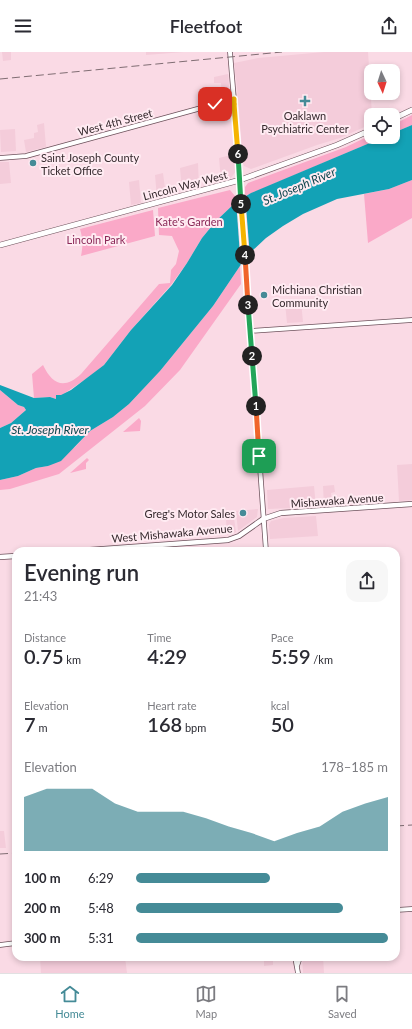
<!DOCTYPE html>
<html lang="en">
<head>
<meta charset="utf-8">
<style>
	:root { --surface:#fff; --page:#f7f7f7; --text:#2b2b33; --muted:#7c7c81; --line:#e1e1e2; --accent:#458b97 }
	body { margin:0; font-family:Lato,sans-serif; background:var(--page); color:var(--text); height:100vh; display:flex; flex-direction:column; font-size:15px; white-space:nowrap }
	* { box-sizing:border-box; margin:0 }
	p { font-size:13px; color:var(--muted) }
	.icon { flex:none; width:22px; height:22px; fill:none; stroke:currentColor; stroke-width:2; stroke-linecap:round; stroke-linejoin:round }
	.map { position:relative; flex:1; overflow:hidden }
	.drawer { position:absolute; left:12px; top:495px; width:388px; height:414px; display:flex; flex-direction:column; background:var(--surface); border-radius:12px; box-shadow:0 2px 6px #0003 }
	.drawer>* { flex:none }
	.needle { width:26px; rotate:176deg }
	.controls { position:absolute; left:364px; top:12px; display:grid; gap:8px }
	.controls a { display:grid; place-items:center; width:36px; height:36px; border-radius:8px; background:var(--surface); box-shadow:0 2px 6px #0003; font-size:20px }
	.pin { position:absolute; display:grid; place-items:center; width:34px; height:34px; color:#fff; margin:-17px; border-radius:8px; box-shadow:0 2px 6px #0006 }
	.km { position:absolute; width:20px; height:20px; margin:-10px; border-radius:50%; background:#222; color:#fff; font-size:11px; line-height:20px; text-align:center }
	.round { display:grid; place-items:center; flex:none; width:42px; height:42px; border-radius:12px; background:var(--page) }
	.head { display:flex; align-items:center; justify-content:space-between; height:68px; padding:0 12px }
	h1 { font-size:22px; font-weight:600; line-height:30px }
	.metrics { display:grid; grid-template-columns:repeat(3,1fr); gap:6px; height:68px; padding:4px 12px }
	.metrics div { display:grid; align-content:center }
	.metrics b { font-size:20px; font-weight:600 }
	.metrics small { font-size:11px; font-weight:400 }
	.metrics p { font-size:11px }
	.chart { height:112px; padding:8px 12px }
	.chart p { display:flex; justify-content:space-between }
	.chart svg { width:100%; height:72px; margin-top:4px; fill:var(--accent); opacity:.7 }
	ul { padding:0 12px; list-style:none; font-size:13px }
	li { display:grid; grid-template-columns:64px 48px 1fr; align-items:center; height:30px }
	li i { height:10px; border-radius:5px; background:var(--accent) }
	header { display:flex; justify-content:space-between; align-items:center; height:52px; padding:0 12px; background:var(--surface); font-size:18px; font-weight:600 }
	.tab-bar { display:flex; justify-content:space-around; align-items:center; height:56px; border-top:1px solid var(--line); background:var(--surface); font-size:11px; color:var(--muted) }
	.tab-bar a { display:grid; justify-items:center; gap:2px }
	.tab-bar .on { color:var(--accent) }
	.map>svg:first-child { display:block }
	.built { fill:#f4ccda }
	.green { fill:#faa9c8 }
	.water { fill:#13a2b6 }
	.pier { fill:#fadae5 }
	.lines { fill:none; stroke-linecap:round; stroke-linejoin:round }
	.tertiary-casing { stroke:#6d525c; stroke-width:5.5 }
	.secondary-casing { stroke:#6d525c; stroke-width:6 }
	.primary-casing { stroke:#6d525c; stroke-width:6 }
	.tertiary { stroke:#fff; stroke-width:4 }
	.secondary { stroke:#fff; stroke-width:4.5 }
	.primary { stroke:#fff; stroke-width:5 }
	.rail { stroke:#806d73; stroke-width:1; stroke-dasharray:8 4; stroke-linecap:butt }
	.split-1-casing { stroke:#fff; stroke-width:8 }
	.split-2-casing { stroke:#fff; stroke-width:8 }
	.split-3-casing { stroke:#fff; stroke-width:8 }
	.split-4-casing { stroke:#fff; stroke-width:8 }
	.split-5-casing { stroke:#fff; stroke-width:8 }
	.split-6-casing { stroke:#fff; stroke-width:8 }
	.split-7-casing { stroke:#fff; stroke-width:8 }
	.split-8-casing { stroke:#fff; stroke-width:8 }
	.split-1 { stroke:#f0652b; stroke-width:5 }
	.split-2 { stroke:#22a559; stroke-width:5 }
	.split-3 { stroke:#22a559; stroke-width:5 }
	.split-4 { stroke:#f0652b; stroke-width:5 }
	.split-5 { stroke:#f5b400; stroke-width:5 }
	.split-6 { stroke:#22a559; stroke-width:5 }
	.split-7 { stroke:#f5b400; stroke-width:5 }
	.split-8 { stroke:#f5b400; stroke-width:5 }
	.poi-dot { fill:#458b97; stroke:#ffebf2; stroke-width:1.5 }
	.labels { text-anchor:middle; dominant-baseline:central; stroke-width:4; stroke-linejoin:round; paint-order:stroke }
	.poi-label { font-size:11px; fill:#35292d; stroke:#ffebf2; text-anchor:start }
	.street-label { font-size:11px; fill:#35292d; stroke:#ffebf2 }
	.park-label { font-size:11px; fill:#8b2958; stroke:#ffebf2 }
	.water-label { font-size:12px; font-style:italic; fill:#0d454d; stroke:#ffebf2 }
</style>
</head>
<body>
<header><svg class="icon" aria-label="menu" viewBox="0 0 24 24"><path d="M4 6h16M4 12h16M4 18h16"/></svg>Fleetfoot<svg class="icon" aria-label="share" viewBox="0 0 24 24"><path d="M12 15V3M7 8l5-5 5 5M5 13v7h14v-7"/></svg></header>
<div class="map">
<svg width="412" height="921" viewBox="0 0 412 921">
	<rect width="100%" height="100%" fill="#fadae5"/>
	<path class="built" d="M2,0H11V8L3,9Z
		M146,0H184L146,3Z
		M324,0H368L372,63H371V72L340,86L317,93L251,117L244,114L243,111L237,35L234,11L258,6Z
		M228,22L230,44L222,47L221,31H214V25Z
		M44,71L46,95L26,100L24,88L34,86V81L38,80L37,73Z
		M15,77L16,99L1,100L0,78Z
		M235,102L236,119L231,126L221,129L219,106Z
		M0,110H9L11,131L0,132Z
		M198,111L199,135L182,139L180,116Z
		M163,121L166,144L157,146L155,123Z
		M139,128L141,151L131,153L129,130Z
		M301,249L303,270L287,271L285,251Z
		M412,412V448L399,449L397,413Z
		M334,433L335,440L331,441L332,454H324L323,434Z
		M314,434L316,455L268,457L267,438Z
		M258,457L257,465L238,479L236,459Z
		M233,459L236,480L227,483L226,468H224L223,460Z
		M316,464L318,484L270,487L269,473L271,469L284,466Z
		M0,779H4L6,796H0Z
		M40,905H125L127,921H41Z
		M264,905H273V913L264,914Z
		M302,905H323L324,921H303Z"/>
	<path class="green" d="M412,63V73L393,81V73Z
		M371,83V85H384L245,144V135L248,131L346,95Z
		M412,128V166L368,191L364,142L389,137Z
		M230,138L235,144L236,150L216,169L202,186L187,211L171,233L131,278L104,313L89,325L56,347L50,345L34,346L32,322L43,313C52,332 64,338 81,322L159,232L170,231L171,218L176,212L179,199L172,184L159,183L158,156Z
		M153,158L155,184L81,204C83,194 83,187 80,177Z
		M240,214L241,232L180,318L145,354L59,422L10,437L0,438V428L18,424L36,416L48,414L75,395L90,379L113,365L129,352L160,319L213,254Z
		M0,338L18,353L24,355L26,358L11,371L0,376Z
		M139,366L141,369L140,379L123,380Z
		M87,406L89,408L86,411V417L70,421Z"/>
	<path class="water" d="M412,73V128L389,137L337,147L303,162L283,174L266,186L252,199L240,214L213,254L160,319L129,352L113,365L90,379L61,409L48,414L36,416L18,424L0,428V376L11,371L26,358L24,355L18,353L0,338V333L34,346L50,345L56,347V343H61L71,338L104,313L131,278L172,233L187,211L202,186L216,169L236,150L251,141L384,85H393V81Z"/>
	<path class="pier" d="M245,142L250,205L241,217L236,148Z"/>
	<g class="lines">
		<g class="tertiary-casing">
			<path id="tertiary" d="M230,0L240,120V137L266,499
				M0,106L26,104L234,47
				M250,279L412,268
				M396,858L412,857
				M0,893L16,891
				M295,905L298,921
				M297,914L300,905"/>
		</g>
		<g class="secondary-casing">
			<path id="secondary" d="M76,499L228,488L239,484L263,467L281,461L412,452
				M0,505L16,504"/>
		</g>
		<g class="primary-casing">
			<path id="primary" d="M393,67L412,58
				M0,193L240,128L337,93L371,78"/>
		</g>
		<use href="#tertiary" class="tertiary"/>
		<use href="#secondary" class="secondary"/>
		<use href="#primary" class="primary"/>
		<path class="rail" d="M0,27L282,0
			M396,774L412,773
			M0,802L16,801"/>
	</g>
	<g class="lines">
		<g class="split-1-casing">
			<path id="split-1" d="M256,354L259,404"/>
		</g>
		<g class="split-2-casing">
			<path id="split-2" d="M252,304L256,354"/>
		</g>
		<g class="split-3-casing">
			<path id="split-3" d="M248,253L252,304"/>
		</g>
		<g class="split-4-casing">
			<path id="split-4" d="M245,203L248,253"/>
		</g>
		<g class="split-5-casing">
			<path id="split-5" d="M241,152L245,203"/>
		</g>
		<g class="split-6-casing">
			<path id="split-6" d="M238,102L241,152"/>
		</g>
		<g class="split-7-casing">
			<path id="split-7" d="M234,52L238,102"/>
		</g>
		<g class="split-8-casing">
			<path id="split-8" d="M215,52L234,47V52"/>
		</g>
		<use href="#split-1" class="split-1"/>
		<use href="#split-2" class="split-2"/>
		<use href="#split-3" class="split-3"/>
		<use href="#split-4" class="split-4"/>
		<use href="#split-5" class="split-5"/>
		<use href="#split-6" class="split-6"/>
		<use href="#split-7" class="split-7"/>
		<use href="#split-8" class="split-8"/>
	</g>
	<g class="poi-dot">
		<path d="M303 43h4v4h4v4h-4v4h-4v-4h-4v-4h4z"/>
		<circle cx="33" cy="111" r="4"/>
		<circle cx="264" cy="243" r="4"/>
		<circle cx="243" cy="461" r="4"/>
	</g>
	<g class="labels">
		<g class="poi-label">
			<text x="305" y="63" text-anchor="middle">Oaklawn<tspan x="305" dy="13">Psychiatric Center</tspan></text>
			<text x="41" y="105">Saint Joseph County<tspan x="41" dy="13">Ticket Office</tspan></text>
			<text x="272" y="237">Michiana Christian<tspan x="272" dy="13">Community</tspan></text>
			<text x="235" y="461" text-anchor="end">Greg's Motor Sales</text>
		</g>
		<g class="street-label">
			<text transform="translate(115 70) rotate(-15)">West 4th Street</text>
			<text transform="translate(185 133) rotate(-15)">Lincoln Way West</text>
			<text transform="translate(337 448) rotate(-4)">Mishawaka Avenue</text>
			<text transform="translate(172 481) rotate(-5)">West Mishawaka Avenue</text>
		</g>
		<g class="park-label">
			<text x="189" y="169">Kate's Garden</text>
			<text x="96" y="187">Lincoln Park</text>
		</g>
		<g class="water-label">
			<text transform="translate(299 134) rotate(-23)">St. Joseph River</text>
			<text x="50" y="377">St. Joseph River</text>
		</g>
	</g>
</svg>
<div class="controls">
<a><svg class="needle" viewBox="-14 -14 28 28"><path d="M0-13l5 13h-10z" fill="#e53935"/><path d="M0 13l5-13h-10z" fill="#7c7c81"/></svg></a>
<a><svg class="icon" aria-label="locate" viewBox="0 0 24 24"><circle cx="12" cy="12" r="6"/><path d="M12 2v4M12 18v4M2 12h4M18 12h4"/></svg></a>
</div>
<div class="pin" style="left:259px;top:404px;background:#1e9e55"><svg class="icon" aria-label="arrive" viewBox="0 0 24 24"><path d="M6 21V4h12l-3 4 3 4H6"/></svg></div>
<div class="pin" style="left:215px;top:52px;background:#d93025"><svg class="icon" aria-label="check" viewBox="0 0 24 24"><path d="M5 12l5 5 9-10"/></svg></div>
<b class="km" style="left:256px;top:354px">1</b>
<b class="km" style="left:252px;top:304px">2</b>
<b class="km" style="left:248px;top:253px">3</b>
<b class="km" style="left:245px;top:203px">4</b>
<b class="km" style="left:241px;top:152px">5</b>
<b class="km" style="left:238px;top:102px">6</b>
<section class="drawer">
<div class="head"><div><h1>Evening run</h1><p>21:43</p></div><a class="round"><svg class="icon" aria-label="share" viewBox="0 0 24 24"><path d="M12 15V3M7 8l5-5 5 5M5 13v7h14v-7"/></svg></a></div>
<div class="metrics">
<div><p>Distance</p><b>0.75<small> km</small></b></div>
<div><p>Time</p><b>4:29</b></div>
<div><p>Pace</p><b>5:59<small> /km</small></b></div>
</div>
<div class="metrics">
<div><p>Elevation</p><b>7<small> m</small></b></div>
<div><p>Heart rate</p><b>168<small> bpm</small></b></div>
<div><p>kcal</p><b>50</b></div>
</div>
<div class="chart"><p><span>Elevation</span>178–185 m</p>
<svg viewBox="0 0 160 44" preserveAspectRatio="none"><path d="M0 44V11L10 6L20 6L30 6L40 15L50 20L60 20L70 20L80 24L90 29L100 33L110 38L120 33L130 29L140 20L150 15L160 11V44z"/></svg>
</div>
<ul>
<li><b>100 m</b>6:29<i style="width:53%"></i></li>
<li><b>200 m</b>5:48<i style="width:82%"></i></li>
<li><b>300 m</b>5:31<i style="width:100%"></i></li>
</ul>
</section>
</div>
<nav class="tab-bar">
<a class="on"><svg class="icon" aria-label="home" viewBox="0 0 24 24"><path d="M3 11l9-7 9 7M6 9v11h12V9"/></svg>Home</a>
<a><svg class="icon" aria-label="map" viewBox="0 0 24 24"><path d="M3 6l6-2 6 2 6-2v14l-6 2-6-2-6 2zM9 4v14M15 6v14"/></svg>Map</a>
<a><svg class="icon" aria-label="saved" viewBox="0 0 24 24"><path d="M7 4h10v16l-5-4-5 4z"/></svg>Saved</a>
</nav>
</body>
</html>
